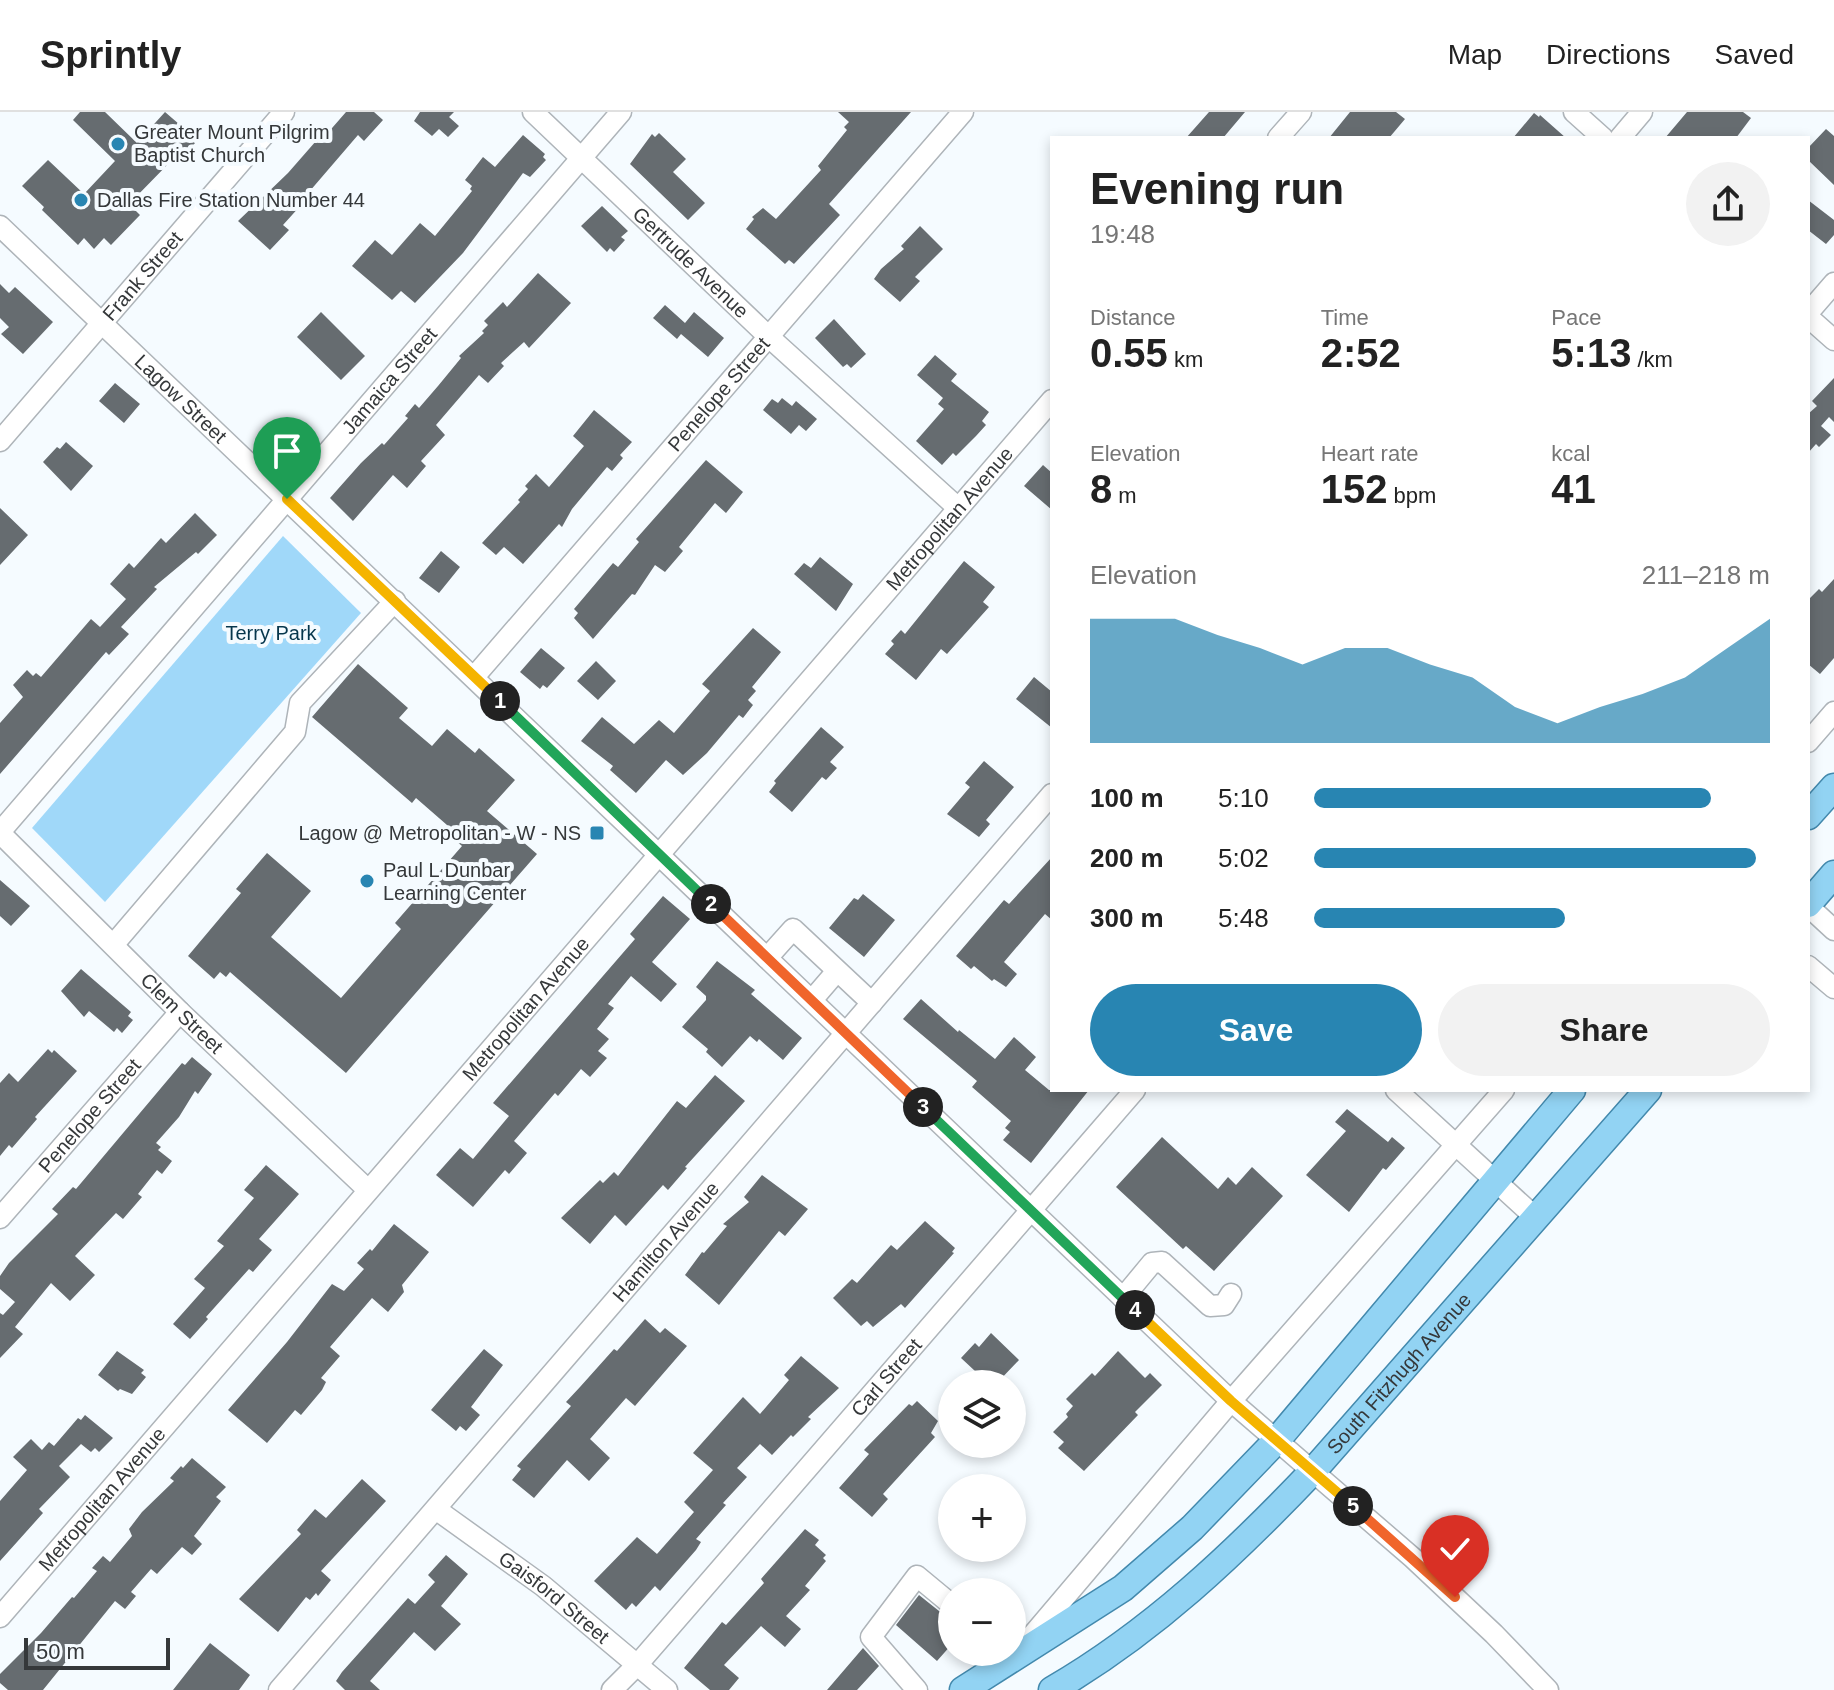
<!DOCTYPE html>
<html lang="en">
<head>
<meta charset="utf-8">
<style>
	:root { --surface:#fff; --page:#f2f2f2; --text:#222; --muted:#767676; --line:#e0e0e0; --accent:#2885b2 }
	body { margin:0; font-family:Arial,sans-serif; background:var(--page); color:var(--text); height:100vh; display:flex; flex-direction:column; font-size:30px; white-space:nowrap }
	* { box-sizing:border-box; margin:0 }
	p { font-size:26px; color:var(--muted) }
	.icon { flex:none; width:44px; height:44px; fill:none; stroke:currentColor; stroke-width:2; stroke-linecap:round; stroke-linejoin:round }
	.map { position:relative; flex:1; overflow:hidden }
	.panel { position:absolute; left:1050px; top:24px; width:760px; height:956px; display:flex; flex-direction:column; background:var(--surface); border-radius:0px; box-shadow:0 4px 12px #0003 }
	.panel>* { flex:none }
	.tools { position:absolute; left:938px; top:1258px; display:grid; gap:16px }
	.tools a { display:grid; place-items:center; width:88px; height:88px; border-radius:50%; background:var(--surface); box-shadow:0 4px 12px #0003; font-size:40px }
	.scale { position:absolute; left:24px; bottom:20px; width:146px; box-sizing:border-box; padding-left:8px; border:4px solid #35383a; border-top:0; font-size:22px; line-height:28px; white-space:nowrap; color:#35383a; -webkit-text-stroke:6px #f5fbff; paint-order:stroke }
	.pin { position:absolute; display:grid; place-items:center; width:68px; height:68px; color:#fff; margin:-82px -34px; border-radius:50% 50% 50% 0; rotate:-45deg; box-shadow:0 0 8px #0007 }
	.pin .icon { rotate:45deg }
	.km { position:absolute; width:40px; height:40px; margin:-20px; border-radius:50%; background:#222; color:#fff; font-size:22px; line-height:40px; text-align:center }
	.round { display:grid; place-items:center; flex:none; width:84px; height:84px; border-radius:42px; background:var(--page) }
	.overview { display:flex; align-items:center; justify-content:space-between; height:136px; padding:0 40px }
	h1 { font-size:44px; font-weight:800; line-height:60px }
	.stats { display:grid; grid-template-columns:repeat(3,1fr); gap:12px; height:136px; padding:8px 40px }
	.stats div { display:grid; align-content:center }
	.stats b { font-size:40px; font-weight:800 }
	.stats small { font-size:22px; font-weight:400 }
	.stats p { font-size:22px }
	.chart { height:224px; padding:16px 40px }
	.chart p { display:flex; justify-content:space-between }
	.chart svg { width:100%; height:144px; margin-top:8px; fill:var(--accent); opacity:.7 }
	.button { display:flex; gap:16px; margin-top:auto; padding:16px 40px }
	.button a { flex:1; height:92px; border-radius:48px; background:var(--accent); color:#fff; font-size:32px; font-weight:800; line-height:92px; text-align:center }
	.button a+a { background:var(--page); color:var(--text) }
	ul { padding:0 40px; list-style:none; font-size:26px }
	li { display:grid; grid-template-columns:128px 96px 1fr; align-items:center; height:60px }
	li i { height:20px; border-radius:10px; background:var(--accent) }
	header { display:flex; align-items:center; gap:48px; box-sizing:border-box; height:112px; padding:0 40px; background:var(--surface); border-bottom:2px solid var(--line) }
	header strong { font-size:38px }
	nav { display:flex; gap:44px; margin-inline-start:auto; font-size:28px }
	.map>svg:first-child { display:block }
	.green { fill:#a0d8f9 }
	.building { fill:#666c70 }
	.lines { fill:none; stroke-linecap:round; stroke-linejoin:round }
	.minor-casing { stroke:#aeb4b9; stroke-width:23 }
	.major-casing { stroke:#4389ad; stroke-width:29 }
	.minor { stroke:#fff; stroke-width:20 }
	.major { stroke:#92d3f3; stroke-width:26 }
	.split-1-casing { stroke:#fff; stroke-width:16 }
	.split-2-casing { stroke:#fff; stroke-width:16 }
	.split-3-casing { stroke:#fff; stroke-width:16 }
	.split-4-casing { stroke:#fff; stroke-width:16 }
	.split-5-casing { stroke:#fff; stroke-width:16 }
	.split-6-casing { stroke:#fff; stroke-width:16 }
	.split-1 { stroke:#f5b400; stroke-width:10 }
	.split-2 { stroke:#22a559; stroke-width:10 }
	.split-3 { stroke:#f0652b; stroke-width:10 }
	.split-4 { stroke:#22a559; stroke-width:10 }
	.split-5 { stroke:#f5b400; stroke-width:10 }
	.split-6 { stroke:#f0652b; stroke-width:10 }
	.poi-dot { fill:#2885b2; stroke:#f5fbff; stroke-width:3 }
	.labels { text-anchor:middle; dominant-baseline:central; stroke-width:8; stroke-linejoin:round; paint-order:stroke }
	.poi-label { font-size:20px; fill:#35383a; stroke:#f5fbff; text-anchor:start }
	.street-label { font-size:20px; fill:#35383a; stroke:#f5fbff }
	.park-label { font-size:20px; fill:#06364c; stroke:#f5fbff }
</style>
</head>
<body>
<header>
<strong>Sprintly</strong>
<nav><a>Map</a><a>Directions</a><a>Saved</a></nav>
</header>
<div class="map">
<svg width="1834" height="1578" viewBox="0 0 1834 1578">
	<rect width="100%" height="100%" fill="#f5fbff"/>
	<path class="green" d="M283,424L361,501L105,790L32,716Z"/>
	<path class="building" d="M80,0H105L137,31L165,0L194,25L192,28L195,31L181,48L178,44L173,47L129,92L140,103L111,133L104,126L94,137L84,126L78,133L42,98L44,95L22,74L48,48L84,82L115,49L73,8Z
		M346,0H374L383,8L364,29L358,23L309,80L311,82L283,113L289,118L270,138L238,109L288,61L316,29L319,31Z
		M420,0H454L449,5L459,14L448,25L439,17L432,24L414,9Z
		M838,0H911L829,92L840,103L794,152L789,148L785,152L746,117L754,107L752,105L763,96L776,107L821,58L818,54L847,18L844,15L849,10Z
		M1209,0H1245L1223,26H1186Z
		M1350,0H1396L1405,7L1389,26H1329Z
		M1687,0H1743L1751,6L1736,26H1665Z
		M1534,1L1539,5L1540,3L1566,26H1513Z
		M1826,17L1834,24V73L1808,48V36Z
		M659,21L686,47L673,60L705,91L688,108L630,52L652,22L655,25Z
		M523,23L545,42L543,45L546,48L530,65L523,61L463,141L415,191L401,179L392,188L352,154L375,128L392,143L420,111L435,124L472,79L470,77L472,74L465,68L483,45L495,55Z
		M1808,88L1834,108V123L1826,132L1808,118Z
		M602,94L628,119L621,125L625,128L614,140L610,136L607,140L581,114Z
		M920,114L943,137L915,165L920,169L900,190L874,167L881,157L904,137L901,134Z
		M538,161L571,191L529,236L524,230L501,251L504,254L488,271L479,263L436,313L445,323L421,349L426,354L407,376L393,363L353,409L330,386L361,351L382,331L384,333L408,306L405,304L415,292L419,296L438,274L461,246L459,244L484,221L482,219L488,213L484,209L503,190L507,195Z
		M0,172L9,181L15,175L53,210L23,242L1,222L9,215L0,206Z
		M665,193L685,211L694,200L724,226L708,245L681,222L677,227L653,206Z
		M321,200L365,244L341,268L297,225Z
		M834,207L866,242L851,256L847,252L843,255L815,226Z
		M935,243L957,262L951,269L989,300L982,309L986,313L976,324L956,344L953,341L942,353L916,329L944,297L938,292L943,286L917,263Z
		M1834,266V310L1829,305L1821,314L1831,323L1819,335L1816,332L1808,341V302L1817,294L1812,289Z
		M115,271L140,292L124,311L99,289Z
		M782,286L792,294L796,289L817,307L806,319L799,313L791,322L763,298L772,287L778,291Z
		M594,298L632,330L620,343L623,346L612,359L607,355L572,397L562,415L559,412L523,452L504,435L496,443L482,431L520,390L518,388L528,377L525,374L536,362L549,375L584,334L573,324Z
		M66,330L93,354L71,379L43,350L57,335L60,337Z
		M706,348L743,380L726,401L715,391L679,435L683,439L665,460L655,453L635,483L632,482L593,527L574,506L578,501L574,497L613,451L618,455L639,430L636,427Z
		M1043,353L1052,361V398L1024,374Z
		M0,396L28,423L0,453Z
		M195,401L217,423L198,442L196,440L154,475L157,477L121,515L129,522L109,543L106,540L0,662V611L23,585L13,573L27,558L33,564L36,561L41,565L91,507L100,515L126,487L110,472L129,451L134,456L161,426L166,431Z
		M441,439L460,455L439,481L419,466Z
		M820,445L853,472L836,499L794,462L804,451L811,456Z
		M964,449L995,475L983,490L989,495L947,542L941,537L916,568L885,542L894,532L891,529L901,518L905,522Z
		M1834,467V546L1820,562L1808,552V488L1819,477L1822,480Z
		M753,516L781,540L752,575L756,579L748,588L753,593L743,606L739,603L707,641L683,663L666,648L636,681L610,658L613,654L581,629L602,605L634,632L659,608L674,621L710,579L702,572Z
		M541,536L565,556L547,576L543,573L540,577L520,560Z
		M596,549L616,569L598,588L577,569Z
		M358,552L408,596L399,606L432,634L447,617L475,641L479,636L515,668L487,699L537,742L346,961L230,860L226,865L220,860L214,867L188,844L241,781L236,777L267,741L311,779L271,825L341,886L401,817L395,811L462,734L443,718L447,713L416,686L412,691L312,605Z
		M1034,565L1052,580V616L1016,587Z
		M821,615L844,635L830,650L837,656L826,668L822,665L792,700L769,680L776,671L774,669Z
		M984,649L1014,675L986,708L990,712L979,725L947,702L970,675L965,671Z
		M1052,745V808L1045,802L1004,850L1017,862L1006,875L994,867L992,869L974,854L971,857L956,844L1004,788L1009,792Z
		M0,768L30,794L11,814L0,804Z
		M863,782L895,808L864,845L829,816L854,786L858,788Z
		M663,784L690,807L652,850L677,872L661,890L631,864L608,892L614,896L597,917L609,927L598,939L607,946L590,965L581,957L558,984L555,981L514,1029L527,1041L509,1062L505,1058L473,1095L436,1063L460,1036L473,1047L509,1004L493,991L635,827L630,822Z
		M717,849L755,878L751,882L802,926L783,948L759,927L757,930L750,924L722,955L706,940L708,937L682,915L706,888V884L696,875Z
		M81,857L131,900L128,904L133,908L122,921L117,916L114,920L89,899L84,905L61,879Z
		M921,887L958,920L959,918L995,947L1014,925L1036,945L1025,958L1049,978H1089L1031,1051L1003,1028L1010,1020L1005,1016L1011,1009L972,975L977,969L903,907Z
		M48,937L52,941L54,938L77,959L35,1005L37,1007L12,1036L9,1033L0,1044V971L9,961L18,970Z
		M192,945L212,962L198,982L195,979L179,1005L156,1031L161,1035L158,1038L172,1049L162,1062L157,1058L138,1082L142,1085L123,1107L116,1101L75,1144L95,1163L70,1189L51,1171L15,1215L23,1222L0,1246V1201L3,1203L15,1190L0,1177V1164L9,1151L58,1102L52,1097L73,1075L76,1077L182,951L185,953Z
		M715,963L745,989L685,1055L687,1056L668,1078L663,1073L626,1114L615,1103L590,1132L561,1106L600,1068L603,1071L614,1060L618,1064L677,989L686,996Z
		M1347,997L1388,1030L1392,1025L1405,1036L1386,1058L1383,1056L1349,1100L1306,1063L1346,1019L1335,1010Z
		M1162,1025L1218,1077L1228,1065L1236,1073L1252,1055L1283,1084L1214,1159L1186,1134L1183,1137L1116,1075Z
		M266,1053L299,1082L259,1127L272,1138L253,1160L249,1157L206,1205L208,1207L190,1227L173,1212L205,1176L194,1167L224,1134L217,1129L254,1086L244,1078Z
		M762,1063L808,1097L785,1124L779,1119L719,1193L685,1163L702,1140L704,1141L727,1114L723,1112L749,1090L744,1085Z
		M925,1109L955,1136L952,1140L954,1141L905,1196L901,1192L873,1215L867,1209L861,1214L833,1186L852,1167L857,1171L891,1133L897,1138Z
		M394,1112L429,1140L402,1173L404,1180L388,1200L372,1186L330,1235L340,1244L321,1266L326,1270L322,1278L301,1303L295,1298L267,1331L228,1298L287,1230L332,1172L344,1179L364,1157L357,1151L370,1137L372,1139Z
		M645,1207L660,1221L665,1216L687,1234L635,1294L626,1286L590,1327L610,1346L589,1369L567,1348L534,1386L512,1368L521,1357L517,1354L571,1294L566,1290L580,1275L614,1237L617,1239Z
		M991,1221L1019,1248L996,1272H989L961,1246L975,1231L979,1235Z
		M484,1237L503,1253L471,1295L480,1303L466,1319L460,1314L456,1319L431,1298Z
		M117,1239L144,1258L141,1261L146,1265L132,1282L120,1277L118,1279L98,1263Z
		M1118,1239L1145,1266L1150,1261L1162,1273L1135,1300L1138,1303L1084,1359L1058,1336L1064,1330L1053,1320L1068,1305L1066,1302L1073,1294L1066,1287L1092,1261L1095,1264Z
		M801,1244L839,1276L808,1305L811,1307L793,1325L791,1323L772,1343L760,1332L737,1356L747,1365L723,1391L726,1393L696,1427L701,1430L696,1438L660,1479L655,1474L636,1495L632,1491L626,1498L594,1469L637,1425L657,1442L694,1400L684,1390L713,1358L693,1341L743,1285L760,1302L789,1268L784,1263Z
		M917,1289L938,1309L931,1321L935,1325L883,1382L888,1387L872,1405L839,1376L869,1342L864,1338L909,1292L912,1294Z
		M85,1303L113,1326L99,1340L95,1336L91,1340L81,1332L59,1354L70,1365L39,1397L43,1401L0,1449V1389L27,1358L13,1345L31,1327L42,1338L49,1330L54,1334L78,1306L81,1308Z
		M192,1346L226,1375L216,1385L221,1389L194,1424L202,1432L192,1443L182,1435L157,1462L151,1457L131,1480L136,1484L125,1497L115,1489L43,1578H8L0,1571V1562L41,1521L72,1485L74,1486L97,1459L92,1456L103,1444L110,1450L132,1424L129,1417L142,1400L174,1369L170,1366L181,1354L183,1356Z
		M362,1367L386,1389L321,1459L331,1468L318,1484L316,1481L310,1488L306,1485L278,1520L239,1487L301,1422L297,1418L315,1397L326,1406Z
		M805,1417L819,1428L815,1433L826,1443L823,1446L826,1449L805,1474L810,1478L786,1504L801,1517L785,1535L761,1514L724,1553L739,1566L729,1578H710L684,1556L722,1510L726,1513L764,1471L761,1467Z
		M446,1443L468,1462L441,1494L461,1512L435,1539L414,1520L370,1569L380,1578H345L336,1569L342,1560L408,1486L415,1492L435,1470L428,1463Z
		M919,1483L944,1503L952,1506V1532L937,1549L896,1513Z
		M210,1531L250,1563L239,1578H173Z
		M863,1536L879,1554L857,1578H827Z"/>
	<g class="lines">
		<g class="minor-casing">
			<g id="minor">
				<path id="s1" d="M533,0L769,225L958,396"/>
				<path d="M1574,0L1603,26"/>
				<path d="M1278,26L1301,0"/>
				<path d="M1620,26L1642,0"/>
				<path id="s2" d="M0,114L1231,1289L1413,1446L1494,1522L1548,1578"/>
				<path d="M1808,201L1834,171"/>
				<path d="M1808,205L1834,228"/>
				<path id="s3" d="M0,329L284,0"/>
				<path id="s4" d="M474,565L963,0"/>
				<path d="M1808,630L1834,600"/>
				<path id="s5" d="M0,720L621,0"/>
				<path id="s6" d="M0,721L180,900L368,1078"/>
				<path d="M1808,794L1834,818"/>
				<path d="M114,832L295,620L300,591L395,489"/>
				<path d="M767,846L793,817L872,891"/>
				<path d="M1808,854L1834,876"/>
				<path d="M812,888L837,859"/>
				<path d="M1396,978L1537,1107"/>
				<path id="s7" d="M0,1106L180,900"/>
				<path d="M1123,1186L1152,1151L1162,1150L1210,1194L1224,1193L1231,1182"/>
				<path id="s8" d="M437,1398L543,1474L667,1578"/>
				<path id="s9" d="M0,1505L1052,288"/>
				<path d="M1025,1532L1231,1289L1504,978"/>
				<path d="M985,1540L994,1559"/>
				<path id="s10" d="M279,1578L1052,682"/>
				<path id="s11" d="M612,1578L638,1552L1135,978"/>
				<path d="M917,1578L871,1525L917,1464L952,1493"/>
			</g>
		</g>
		<g class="major-casing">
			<g id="major">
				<path d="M1808,704L1834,675"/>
				<path d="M1808,792L1834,762"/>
				<path d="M963,1578L1123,1476L1192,1416L1277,1328L1572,978"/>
				<path id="s12" d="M1052,1578C1152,1520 1234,1442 1313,1359L1648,978"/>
			</g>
		</g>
		<use href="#minor" class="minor"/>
		<use href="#major" class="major"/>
	</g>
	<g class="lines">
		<g class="split-1-casing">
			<path id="split-1" d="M287,387L500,589"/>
		</g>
		<g class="split-2-casing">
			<path id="split-2" d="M500,589L711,792"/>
		</g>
		<g class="split-3-casing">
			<path id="split-3" d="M711,792L923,995"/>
		</g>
		<g class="split-4-casing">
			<path id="split-4" d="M923,995L1135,1198"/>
		</g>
		<g class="split-5-casing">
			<path id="split-5" d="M1135,1198L1231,1289L1353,1394"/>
		</g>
		<g class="split-6-casing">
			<path id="split-6" d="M1353,1394L1455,1485"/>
		</g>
		<use href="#split-1" class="split-1"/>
		<use href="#split-2" class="split-2"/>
		<use href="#split-3" class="split-3"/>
		<use href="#split-4" class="split-4"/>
		<use href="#split-5" class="split-5"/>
		<use href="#split-6" class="split-6"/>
	</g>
	<g class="poi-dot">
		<circle cx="118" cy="32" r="8"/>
		<circle cx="81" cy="88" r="8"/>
		<rect x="589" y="713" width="16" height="16" rx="4"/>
		<circle cx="367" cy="769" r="8"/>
	</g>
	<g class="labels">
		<g class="poi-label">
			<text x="134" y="20">Greater Mount Pilgrim<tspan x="134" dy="23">Baptist Church</tspan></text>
			<text x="97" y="88">Dallas Fire Station Number 44</text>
			<text x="581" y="721" text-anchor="end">Lagow @ Metropolitan - W - NS</text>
			<text x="383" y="758">Paul L Dunbar<tspan x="383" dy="23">Learning Center</tspan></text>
		</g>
		<g class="street-label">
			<text stroke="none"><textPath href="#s1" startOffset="218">Gertrude Avenue</textPath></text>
			<text stroke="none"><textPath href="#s3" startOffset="218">Frank Street</textPath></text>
			<text stroke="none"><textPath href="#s5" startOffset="596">Jamaica Street</textPath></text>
			<text stroke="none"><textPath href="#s4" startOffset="374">Penelope Street</textPath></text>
			<text stroke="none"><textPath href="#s2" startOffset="250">Lagow Street</textPath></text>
			<text stroke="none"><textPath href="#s9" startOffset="1452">Metropolitan Avenue</textPath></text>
			<text stroke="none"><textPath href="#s9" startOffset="804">Metropolitan Avenue</textPath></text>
			<text stroke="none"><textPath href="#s6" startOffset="256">Clem Street</textPath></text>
			<text stroke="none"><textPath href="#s7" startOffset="136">Penelope Street</textPath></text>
			<text stroke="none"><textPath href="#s10" startOffset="592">Hamilton Avenue</textPath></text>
			<text stroke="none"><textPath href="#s12" startOffset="472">South Fitzhugh Avenue</textPath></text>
			<text stroke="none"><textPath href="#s11" startOffset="416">Carl Street</textPath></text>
			<text stroke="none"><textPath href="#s9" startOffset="156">Metropolitan Avenue</textPath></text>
			<text stroke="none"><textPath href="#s8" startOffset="146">Gaisford Street</textPath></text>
		</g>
		<g class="park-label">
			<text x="271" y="521">Terry Park</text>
		</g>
	</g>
</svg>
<div class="tools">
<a><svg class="icon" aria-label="layers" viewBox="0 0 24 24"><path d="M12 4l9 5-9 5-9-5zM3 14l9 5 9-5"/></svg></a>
<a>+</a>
<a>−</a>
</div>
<div class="scale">50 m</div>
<div class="pin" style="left:287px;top:387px;background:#1e9e55"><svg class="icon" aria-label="arrive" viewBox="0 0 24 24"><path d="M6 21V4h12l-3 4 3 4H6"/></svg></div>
<div class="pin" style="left:1455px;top:1485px;background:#d93025"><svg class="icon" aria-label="check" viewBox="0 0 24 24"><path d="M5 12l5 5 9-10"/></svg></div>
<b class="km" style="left:500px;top:589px">1</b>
<b class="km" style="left:711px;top:792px">2</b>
<b class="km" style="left:923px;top:995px">3</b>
<b class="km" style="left:1135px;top:1198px">4</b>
<b class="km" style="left:1353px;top:1394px">5</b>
<section class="panel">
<div class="overview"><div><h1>Evening run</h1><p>19:48</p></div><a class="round"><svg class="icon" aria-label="share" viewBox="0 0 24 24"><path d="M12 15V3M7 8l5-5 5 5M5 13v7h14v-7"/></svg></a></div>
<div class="stats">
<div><p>Distance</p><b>0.55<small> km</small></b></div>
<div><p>Time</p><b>2:52</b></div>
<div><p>Pace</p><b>5:13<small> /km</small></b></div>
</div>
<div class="stats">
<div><p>Elevation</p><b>8<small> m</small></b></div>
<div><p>Heart rate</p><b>152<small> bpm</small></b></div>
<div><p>kcal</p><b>41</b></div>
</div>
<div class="chart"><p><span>Elevation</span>211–218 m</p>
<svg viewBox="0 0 160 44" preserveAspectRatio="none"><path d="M0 44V6L10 6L20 6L30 11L40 15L50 20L60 15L70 15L80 20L90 24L100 33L110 38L120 33L130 29L140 24L150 15L160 6V44z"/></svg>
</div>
<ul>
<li><b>100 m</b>5:10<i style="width:87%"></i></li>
<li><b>200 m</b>5:02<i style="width:97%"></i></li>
<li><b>300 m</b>5:48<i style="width:55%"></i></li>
</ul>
<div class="button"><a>Save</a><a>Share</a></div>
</section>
</div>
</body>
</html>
